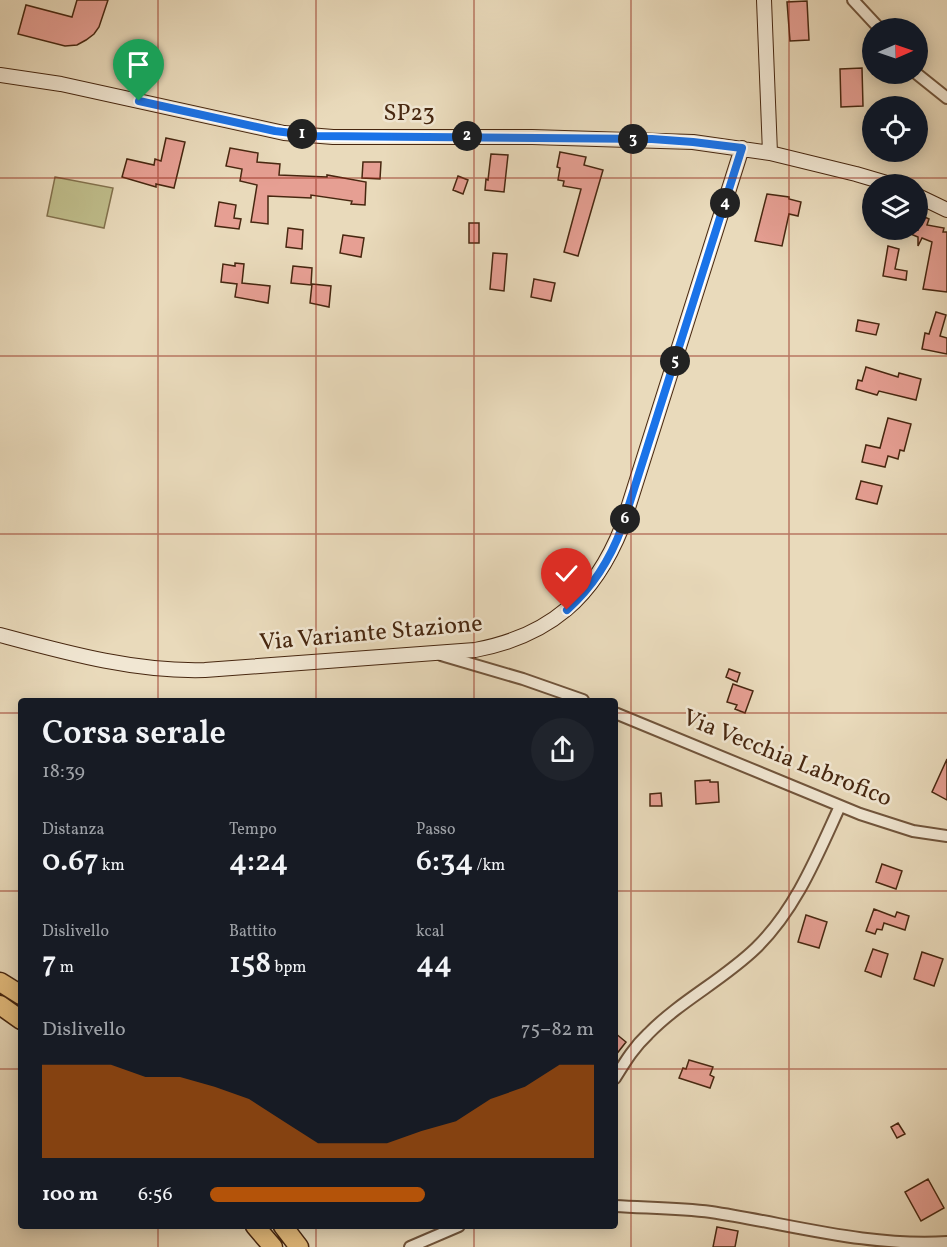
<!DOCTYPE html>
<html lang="it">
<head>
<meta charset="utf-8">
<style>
	:root { --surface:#171b24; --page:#20242c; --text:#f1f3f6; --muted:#9ea1a6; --accent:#b45309 }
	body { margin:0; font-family:Vollkorn,serif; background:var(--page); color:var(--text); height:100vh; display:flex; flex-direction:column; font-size:22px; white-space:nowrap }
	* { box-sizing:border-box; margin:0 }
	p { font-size:20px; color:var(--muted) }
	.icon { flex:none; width:33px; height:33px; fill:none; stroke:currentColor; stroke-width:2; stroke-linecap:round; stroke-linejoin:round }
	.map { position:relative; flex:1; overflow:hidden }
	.details { position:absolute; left:18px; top:698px; width:600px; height:531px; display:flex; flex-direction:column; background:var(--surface); border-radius:6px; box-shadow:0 3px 15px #0003 }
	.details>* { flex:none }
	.needle { width:39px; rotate:88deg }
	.fabs { position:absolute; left:862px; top:18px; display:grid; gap:12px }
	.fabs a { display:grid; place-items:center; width:66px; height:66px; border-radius:50%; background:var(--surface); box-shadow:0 3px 15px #0003; font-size:30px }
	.pin { position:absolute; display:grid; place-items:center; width:51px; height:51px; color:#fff; margin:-62px -26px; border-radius:50% 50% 50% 0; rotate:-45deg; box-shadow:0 0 6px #0007 }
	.pin .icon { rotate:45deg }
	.km { position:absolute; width:30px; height:30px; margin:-15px; border-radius:50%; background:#222; color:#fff; font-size:16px; line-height:30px; text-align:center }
	.round { display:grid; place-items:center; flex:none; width:63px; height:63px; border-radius:32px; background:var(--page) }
	.head { display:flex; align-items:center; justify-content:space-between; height:102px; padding:0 24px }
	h1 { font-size:33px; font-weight:600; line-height:45px }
	.stats { display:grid; grid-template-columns:repeat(3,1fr); gap:9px; height:102px; padding:6px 24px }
	.stats div { display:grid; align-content:center }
	.stats b { font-size:30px; font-weight:600 }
	.stats small { font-size:16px; font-weight:400 }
	.stats p { font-size:16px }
	.chart { height:168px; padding:12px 24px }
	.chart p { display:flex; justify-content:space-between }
	.chart svg { width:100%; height:108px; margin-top:6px; fill:var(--accent); opacity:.7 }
	ul { padding:0 24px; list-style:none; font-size:20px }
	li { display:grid; grid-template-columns:96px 72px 1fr; align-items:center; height:45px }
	li i { height:15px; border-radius:8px; background:var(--accent) }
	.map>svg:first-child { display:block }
	.green { fill:#bfbd8b; stroke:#83724e; stroke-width:1.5 }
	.building { fill:#e69f93; stroke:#472710; stroke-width:1.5 }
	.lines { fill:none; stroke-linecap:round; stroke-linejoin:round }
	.street-casing { stroke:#70543b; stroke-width:14 }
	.secondary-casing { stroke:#472710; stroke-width:16 }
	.highway-casing { stroke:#472710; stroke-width:21 }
	.street { stroke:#f1e7d3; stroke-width:10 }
	.secondary { stroke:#f1e7d3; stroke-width:14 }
	.highway { stroke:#e4bd7e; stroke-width:18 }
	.route-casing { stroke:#fff; stroke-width:12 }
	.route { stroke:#1a73e8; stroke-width:8 }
	.grid { fill:none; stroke:#8f2418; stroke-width:1.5; stroke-opacity:0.55 }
	.labels { text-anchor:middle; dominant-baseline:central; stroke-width:5; stroke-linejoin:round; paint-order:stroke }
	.street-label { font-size:24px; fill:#472710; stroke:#f1e7d3 }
</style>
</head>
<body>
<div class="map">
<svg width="947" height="1247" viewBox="0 0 947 1247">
	<rect width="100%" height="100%" fill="#e9dabb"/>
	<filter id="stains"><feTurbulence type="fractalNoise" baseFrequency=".00333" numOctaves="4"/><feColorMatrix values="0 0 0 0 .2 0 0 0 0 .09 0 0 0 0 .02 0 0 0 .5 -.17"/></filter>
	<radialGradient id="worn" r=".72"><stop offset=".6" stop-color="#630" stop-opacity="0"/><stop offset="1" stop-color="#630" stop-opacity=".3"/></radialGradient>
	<path class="green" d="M55,177L113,188L104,228L47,216Z"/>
	<path class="building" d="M77,0H108L99,27L94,34L86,40L77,45L65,46L18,34L26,5L72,17Z
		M807,1L809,40L790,41L787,2Z
		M862,68L863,106L841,107L840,69Z
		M166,138L185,142L174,188L156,184V187L122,177L127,159L154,165L155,159L161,161Z
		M230,148L258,153L257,162L280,164L279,175L327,177V175L366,182L365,205L351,204L352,201L311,195V198L268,196V224L251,222L257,185L240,181L242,169L226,166Z
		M560,152L586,157L584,165L603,170L578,256L564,252L581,189L563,186L564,181L558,180L560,168L557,167Z
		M491,154L508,155L504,192L485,190L486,179L488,180Z
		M363,162H381L380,179L362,178Z
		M458,176L468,180L463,194L453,190Z
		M767,194L789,197V199L801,202L798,216L789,214L782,246L755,241Z
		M219,202L236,205L234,218L241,219L239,229L215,226Z
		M918,214L929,219L927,225L944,228L943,232H947V292L923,289L932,242L922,238L918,246V237L901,230H918Z
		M469,223H479V243H469Z
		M288,228L303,230L302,249L286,247Z
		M343,235L364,238L361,257L340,253Z
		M888,246L899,249L895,269L907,271L906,280L883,276Z
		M493,253L507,254L504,291L490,289Z
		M235,263L244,264L242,283L270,286L268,303L235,297L237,284L221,282L223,264L235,266Z
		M293,266L312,268L311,285L291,283Z
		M534,279L555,283L551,301L531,297Z
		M312,284L331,286L329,307L310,303Z
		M936,312L946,315L940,336L947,338V354L922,349L925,333L929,334Z
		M858,320L879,324L876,335L856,331Z
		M866,367L898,377L899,373L921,379L916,400L879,391L877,395L856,389L858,380L862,381Z
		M888,418L911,424L904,451L900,450L898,459L888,456L885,467L862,462L866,445L880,448Z
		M861,481L882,486L877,504L856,499Z
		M729,669L740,673L737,682L726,677Z
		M733,684L753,691L745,713L735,709L737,705L727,702Z
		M947,759V800L932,792Z
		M710,780V782H718L719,802L696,804L695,781Z
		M661,793L662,806H650V794Z
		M882,864L902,871L896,889L876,882Z
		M874,909L895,917L897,912L909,916L905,930L884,923L882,930L877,929L875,934L866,931Z
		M806,915L827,922L819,948L798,942Z
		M873,949L888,954L881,977L865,971Z
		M922,952L943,959L934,986L914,979Z
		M615,1033L626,1042L615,1056Z
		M689,1060L713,1067L710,1075L714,1077L710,1088L679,1078L683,1068L686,1069Z
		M898,1123L905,1134L897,1138L891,1127Z
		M928,1179L944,1208L921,1221L905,1192Z
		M717,1227L738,1231L735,1247H713Z"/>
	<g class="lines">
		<g class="street-casing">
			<path id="street" d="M853,0L879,28
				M917,74L947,98
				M441,655L523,679L583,700
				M615,713L860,814L913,831L947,836
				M615,1078C625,1062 634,1047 648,1034C680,1001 723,980 756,948C796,909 817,856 840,806
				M615,1206C647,1208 679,1208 711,1212C790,1224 867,1247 947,1242
				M410,1247L459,1226"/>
		</g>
		<g class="secondary-casing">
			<path id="secondary" d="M764,0L770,153
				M0,75L61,84L284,133L333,137H532L693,142L770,153L856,174L890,184
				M918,196L947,210
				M0,635C67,653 135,672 205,670L475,650C550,636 594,597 622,527L742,148"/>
		</g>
		<g class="highway-casing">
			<path id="highway" d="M0,982L21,995
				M0,1005L21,1020
				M255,1226L273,1247
				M283,1226L299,1247"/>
		</g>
		<use href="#street" class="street"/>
		<use href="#secondary" class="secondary"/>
		<use href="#highway" class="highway"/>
	</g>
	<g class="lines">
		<g class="route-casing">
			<path id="route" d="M139,101L275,131L316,136L652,139L693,142L742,148L622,527C610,560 593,587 567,610"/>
		</g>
		<use href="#route" class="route"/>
	</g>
	<path class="grid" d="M158,0V700M316,0V700M474,0V700M631,0V1247M789,0V1247M0,178H947M0,356H947M0,534H947M0,713H21M615,713H947M0,891H21M615,891H947M0,1069H21M615,1069H947M158,1226V1247M316,1226V1247M474,1226V1247"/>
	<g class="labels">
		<g class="street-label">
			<text x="409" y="114">SP23</text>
			<text transform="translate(371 634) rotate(-5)">Via Variante Stazione</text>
			<text transform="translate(787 759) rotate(22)">Via Vecchia Labrofico</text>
		</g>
	</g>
	<rect width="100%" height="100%" filter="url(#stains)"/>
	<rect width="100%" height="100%" fill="url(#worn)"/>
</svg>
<div class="fabs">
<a><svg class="needle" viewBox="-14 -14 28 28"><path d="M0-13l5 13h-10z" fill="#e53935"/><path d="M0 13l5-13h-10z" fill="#9ea1a6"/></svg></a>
<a><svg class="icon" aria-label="locate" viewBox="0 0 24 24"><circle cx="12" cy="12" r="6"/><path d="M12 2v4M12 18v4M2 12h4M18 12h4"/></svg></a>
<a><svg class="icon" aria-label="layers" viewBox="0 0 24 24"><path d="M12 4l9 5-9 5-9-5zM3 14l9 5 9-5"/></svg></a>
</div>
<div class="pin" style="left:139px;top:101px;background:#1e9e55"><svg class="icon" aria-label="arrive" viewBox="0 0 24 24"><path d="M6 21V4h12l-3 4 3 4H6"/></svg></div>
<div class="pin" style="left:567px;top:610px;background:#d93025"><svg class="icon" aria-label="check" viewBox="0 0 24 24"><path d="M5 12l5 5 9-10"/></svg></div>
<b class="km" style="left:302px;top:134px">1</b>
<b class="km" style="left:467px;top:136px">2</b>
<b class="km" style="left:633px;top:139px">3</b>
<b class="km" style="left:725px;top:203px">4</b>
<b class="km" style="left:675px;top:361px">5</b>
<b class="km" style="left:625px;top:519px">6</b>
<section class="details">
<div class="head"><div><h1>Corsa serale</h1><p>18:39</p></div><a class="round"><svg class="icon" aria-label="share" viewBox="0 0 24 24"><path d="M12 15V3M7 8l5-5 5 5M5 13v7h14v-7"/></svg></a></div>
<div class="stats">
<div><p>Distanza</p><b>0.67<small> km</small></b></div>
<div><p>Tempo</p><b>4:24</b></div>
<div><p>Passo</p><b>6:34<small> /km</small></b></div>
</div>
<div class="stats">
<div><p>Dislivello</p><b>7<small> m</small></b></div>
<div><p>Battito</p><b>158<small> bpm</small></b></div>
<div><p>kcal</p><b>44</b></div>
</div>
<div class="chart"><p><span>Dislivello</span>75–82 m</p>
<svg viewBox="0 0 160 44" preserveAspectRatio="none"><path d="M0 44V6L10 6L20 6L30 11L40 11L50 15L60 20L70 29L80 38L90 38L100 38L110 33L120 29L130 20L140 15L150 6L160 6V44z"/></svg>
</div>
<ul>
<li><b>100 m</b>6:56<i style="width:56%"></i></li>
</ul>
</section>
</div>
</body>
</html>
